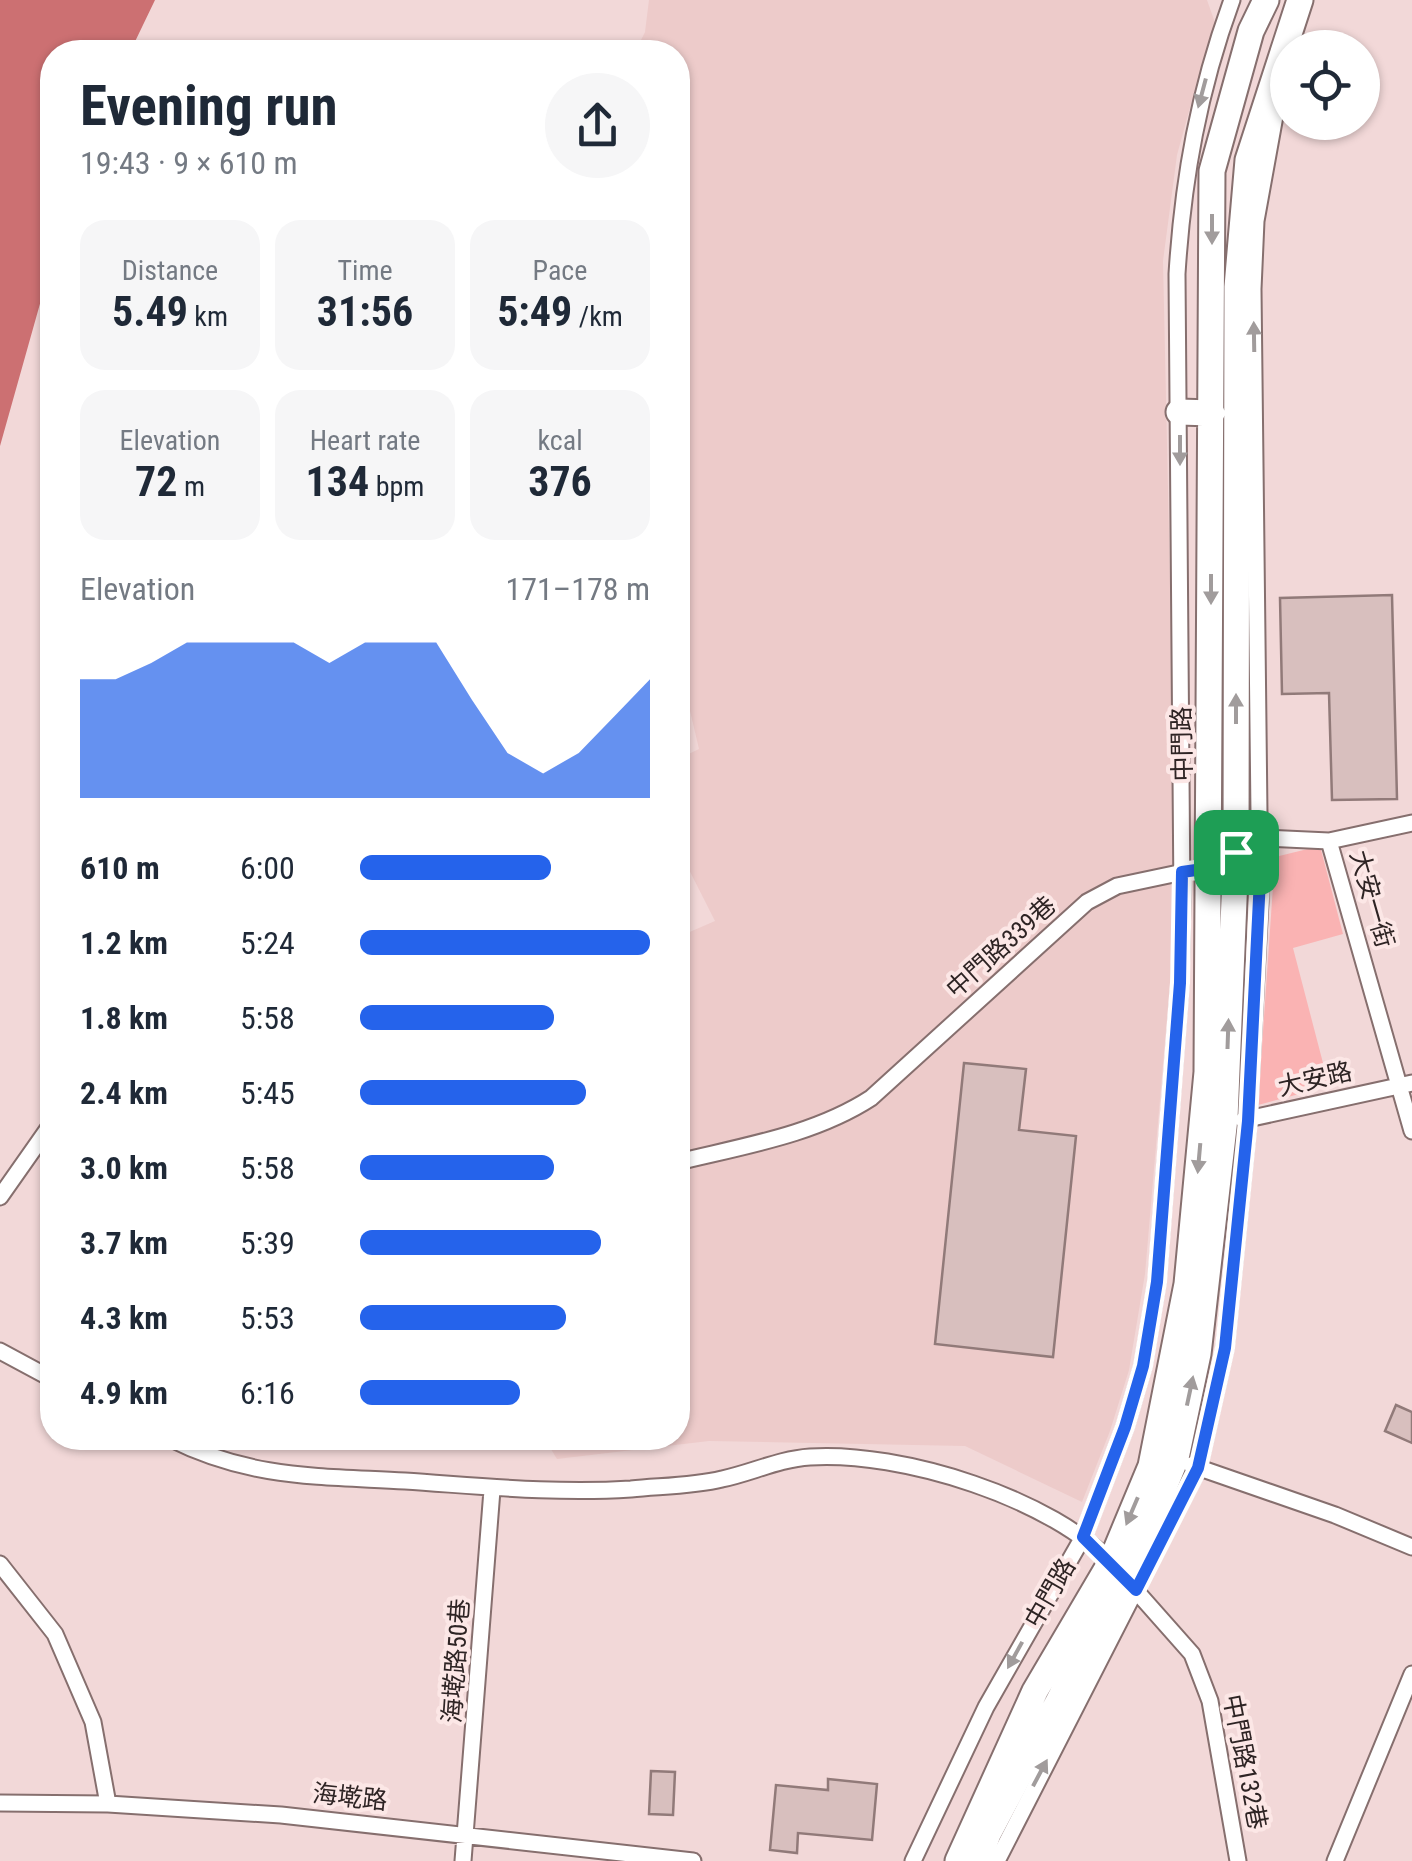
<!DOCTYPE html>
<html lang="en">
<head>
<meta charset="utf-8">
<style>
	:root { --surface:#fff; --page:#f6f6f7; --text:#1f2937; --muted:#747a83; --accent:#2563eb }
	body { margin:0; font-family:"Roboto Condensed","Noto Sans TC",sans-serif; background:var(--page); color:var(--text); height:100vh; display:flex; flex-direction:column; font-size:38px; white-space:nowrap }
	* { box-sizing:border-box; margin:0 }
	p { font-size:32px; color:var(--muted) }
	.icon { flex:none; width:55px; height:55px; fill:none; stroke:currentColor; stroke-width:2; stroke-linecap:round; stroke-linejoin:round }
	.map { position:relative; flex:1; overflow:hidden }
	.side { position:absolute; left:40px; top:40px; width:650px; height:1410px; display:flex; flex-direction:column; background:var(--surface); border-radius:40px; box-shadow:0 2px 8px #0004 }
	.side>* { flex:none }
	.buttons { position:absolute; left:1270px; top:30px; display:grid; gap:20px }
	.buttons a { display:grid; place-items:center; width:110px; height:110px; border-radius:50%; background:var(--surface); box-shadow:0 2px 8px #0004; font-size:50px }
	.pin { position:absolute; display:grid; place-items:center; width:85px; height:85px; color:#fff; margin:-42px; border-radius:20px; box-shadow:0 5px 15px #0006 }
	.round { display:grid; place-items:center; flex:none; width:105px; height:105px; border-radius:52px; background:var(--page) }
	.overview { display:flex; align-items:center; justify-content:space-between; height:170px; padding:0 40px }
	h1 { font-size:55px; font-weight:700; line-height:75px }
	.stats { display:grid; grid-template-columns:repeat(3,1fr); gap:15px; height:170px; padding:10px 40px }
	.stats div { display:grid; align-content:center; border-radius:25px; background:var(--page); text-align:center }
	.stats b { font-size:42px; font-weight:700 }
	.stats small { font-size:28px; font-weight:400 }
	.stats p { font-size:28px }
	.chart { height:280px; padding:20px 40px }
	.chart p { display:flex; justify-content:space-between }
	.chart svg { width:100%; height:180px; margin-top:10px; fill:var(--accent); opacity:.7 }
	ul { padding:0 40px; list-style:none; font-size:32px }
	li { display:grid; grid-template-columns:160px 120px 1fr; align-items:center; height:75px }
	li i { height:25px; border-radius:12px; background:var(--accent) }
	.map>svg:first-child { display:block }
	.built { fill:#edcbca }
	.green { fill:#fab3b3 }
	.water { fill:#cc7072 }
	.building { fill:#d8bfbe; stroke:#917a79; stroke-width:2.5 }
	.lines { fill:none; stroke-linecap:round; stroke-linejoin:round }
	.minor-casing { stroke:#866f6e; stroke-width:19 }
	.primary-casing { stroke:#866f6e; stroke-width:29 }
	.minor { stroke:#fff; stroke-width:15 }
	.primary { stroke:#fff; stroke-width:25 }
	.oneway { fill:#a19c9c }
	.route-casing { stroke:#fff; stroke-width:20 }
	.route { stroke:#2563eb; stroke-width:12 }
	.labels { text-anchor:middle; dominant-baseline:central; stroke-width:8; stroke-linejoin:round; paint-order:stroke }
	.street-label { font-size:25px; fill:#2e2424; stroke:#fce7e6 }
</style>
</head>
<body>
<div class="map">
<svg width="1412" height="1861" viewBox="0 0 1412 1861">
	<rect width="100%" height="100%" fill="#f2d8d8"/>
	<path class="built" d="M649,0H1207L1219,34L1194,93L1177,155L1163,261L1177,901L1145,1274L1129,1370L1110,1431L1082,1502L965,1446L709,1441L557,1459L544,1438H678V937L715,921L678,848V759L699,749L678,660V52H635L645,32Z"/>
	<path class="green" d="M1320,846L1343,934L1293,948L1329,1086L1258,1105L1275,857Z"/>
	<path class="water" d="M0,0H155L130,52H52V261L0,446Z"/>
	<path class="building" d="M1392,595L1397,799L1332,800L1329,693L1282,694L1280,598Z
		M964,1063L1026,1069L1019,1130L1076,1136L1053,1357L935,1344Z
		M1396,1405L1412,1412V1443L1385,1431Z
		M651,1771L675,1772L673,1815L649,1814Z
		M828,1779L877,1784L872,1840L798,1833L797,1853L770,1850L776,1785L828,1790Z"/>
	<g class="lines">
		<g class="minor-casing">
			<path id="minor" d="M1329,841L1412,1131
				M1232,855L1262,838L1329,841L1412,823
				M1243,1120L1412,1083
				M678,1162C743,1146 814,1135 871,1098L1087,902L1117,886L1188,871
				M0,1197L52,1123
				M0,1351L52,1379
				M169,1438C250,1479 317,1476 405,1481C481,1486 554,1494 631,1489C661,1486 693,1486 722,1479C751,1473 779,1459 810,1457C900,1451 1054,1498 1115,1567
				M1191,1465L1335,1515L1412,1547
				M0,1564L55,1634L93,1722L108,1804
				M1130,1584L1192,1654L1210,1701L1238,1861
				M0,1803L108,1804L281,1815L693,1861
				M463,1861L492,1490
				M913,1861L986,1707L1083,1537L1125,1427L1143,1366L1157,1282L1180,983L1182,901L1177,274C1183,178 1199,90 1232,0
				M997,1861L1198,1468L1225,1348L1248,1121L1260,902L1253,289L1256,221L1277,105
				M1335,1861L1412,1674"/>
		</g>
		<g class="primary-casing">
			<path id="primary" d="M1179,412L1212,413
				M958,1861L1035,1691L1111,1562L1151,1466L1187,1284L1207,1072L1212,171L1251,31L1266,0
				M978,1861L988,1834L1137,1553L1176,1458L1198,1354L1225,1118L1236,852L1237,287L1248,160L1300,0"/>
		</g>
		<use href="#minor" class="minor"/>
		<use href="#primary" class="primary"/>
	</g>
	<defs><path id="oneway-solid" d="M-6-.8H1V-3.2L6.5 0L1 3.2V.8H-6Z" transform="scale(2.5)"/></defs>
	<g class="oneway">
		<use href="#oneway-solid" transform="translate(1202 93) rotate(105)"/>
		<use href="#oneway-solid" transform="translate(1212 229) rotate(90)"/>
		<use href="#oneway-solid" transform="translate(1254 337) rotate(-91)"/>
		<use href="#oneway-solid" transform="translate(1180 450) rotate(90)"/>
		<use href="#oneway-solid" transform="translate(1211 589) rotate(90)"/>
		<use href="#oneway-solid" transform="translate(1236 709) rotate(-90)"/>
		<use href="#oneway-solid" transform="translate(1228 1034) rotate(-88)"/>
		<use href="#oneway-solid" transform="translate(1199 1158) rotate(95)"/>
		<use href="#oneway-solid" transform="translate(1190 1391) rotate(-78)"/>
		<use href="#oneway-solid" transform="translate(1132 1511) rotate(113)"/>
		<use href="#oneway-solid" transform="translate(1015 1655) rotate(119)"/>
		<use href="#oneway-solid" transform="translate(1040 1773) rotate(-62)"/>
	</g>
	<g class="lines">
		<g class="route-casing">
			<path id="route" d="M1262,838L1248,1121L1225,1348L1198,1468L1136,1590L1083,1537L1125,1427L1143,1366L1157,1282L1180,983L1182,872L1210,868Z"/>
		</g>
		<use href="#route" class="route"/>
	</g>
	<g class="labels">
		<g class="street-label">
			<text transform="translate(1182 744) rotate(-91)">中門路</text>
			<text transform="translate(1372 899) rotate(74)">大安一街</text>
			<text transform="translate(1001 947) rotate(-42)">中門路339巷</text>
			<text transform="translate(1315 1079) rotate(-13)">大安路</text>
			<text transform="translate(1050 1593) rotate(-60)">中門路</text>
			<text transform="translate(456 1661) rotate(-86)">海墘路50巷</text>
			<text transform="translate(1245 1762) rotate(79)">中門路132巷</text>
			<text transform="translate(350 1797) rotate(6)">海墘路</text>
		</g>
	</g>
</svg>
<div class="buttons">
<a><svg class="icon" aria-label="locate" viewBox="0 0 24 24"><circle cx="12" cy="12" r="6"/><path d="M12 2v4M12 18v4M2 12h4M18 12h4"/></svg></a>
</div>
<div class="pin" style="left:1236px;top:852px;background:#1e9e55"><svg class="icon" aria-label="arrive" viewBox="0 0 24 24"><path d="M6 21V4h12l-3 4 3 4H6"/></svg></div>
<section class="side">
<div class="overview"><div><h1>Evening run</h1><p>19:43 · 9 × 610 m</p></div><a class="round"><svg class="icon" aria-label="share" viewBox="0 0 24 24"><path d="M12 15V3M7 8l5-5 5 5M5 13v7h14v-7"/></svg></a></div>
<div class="stats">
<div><p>Distance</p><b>5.49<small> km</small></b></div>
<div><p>Time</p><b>31:56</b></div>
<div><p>Pace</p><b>5:49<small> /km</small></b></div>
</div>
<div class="stats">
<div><p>Elevation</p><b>72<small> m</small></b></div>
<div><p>Heart rate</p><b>134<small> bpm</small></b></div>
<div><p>kcal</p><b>376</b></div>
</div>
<div class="chart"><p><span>Elevation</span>171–178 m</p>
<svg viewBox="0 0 160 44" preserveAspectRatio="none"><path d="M0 44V15L10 15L20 11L30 6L40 6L50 6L60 6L70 11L80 6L90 6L100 6L110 20L120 33L130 38L140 33L150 24L160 15V44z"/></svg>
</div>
<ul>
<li><b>610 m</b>6:00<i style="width:66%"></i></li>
<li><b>1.2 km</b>5:24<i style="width:100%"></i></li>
<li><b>1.8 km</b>5:58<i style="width:67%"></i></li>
<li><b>2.4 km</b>5:45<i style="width:78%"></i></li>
<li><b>3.0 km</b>5:58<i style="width:67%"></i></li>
<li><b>3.7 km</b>5:39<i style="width:83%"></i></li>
<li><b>4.3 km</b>5:53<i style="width:71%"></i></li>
<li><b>4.9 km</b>6:16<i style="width:55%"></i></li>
</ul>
</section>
</div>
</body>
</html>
